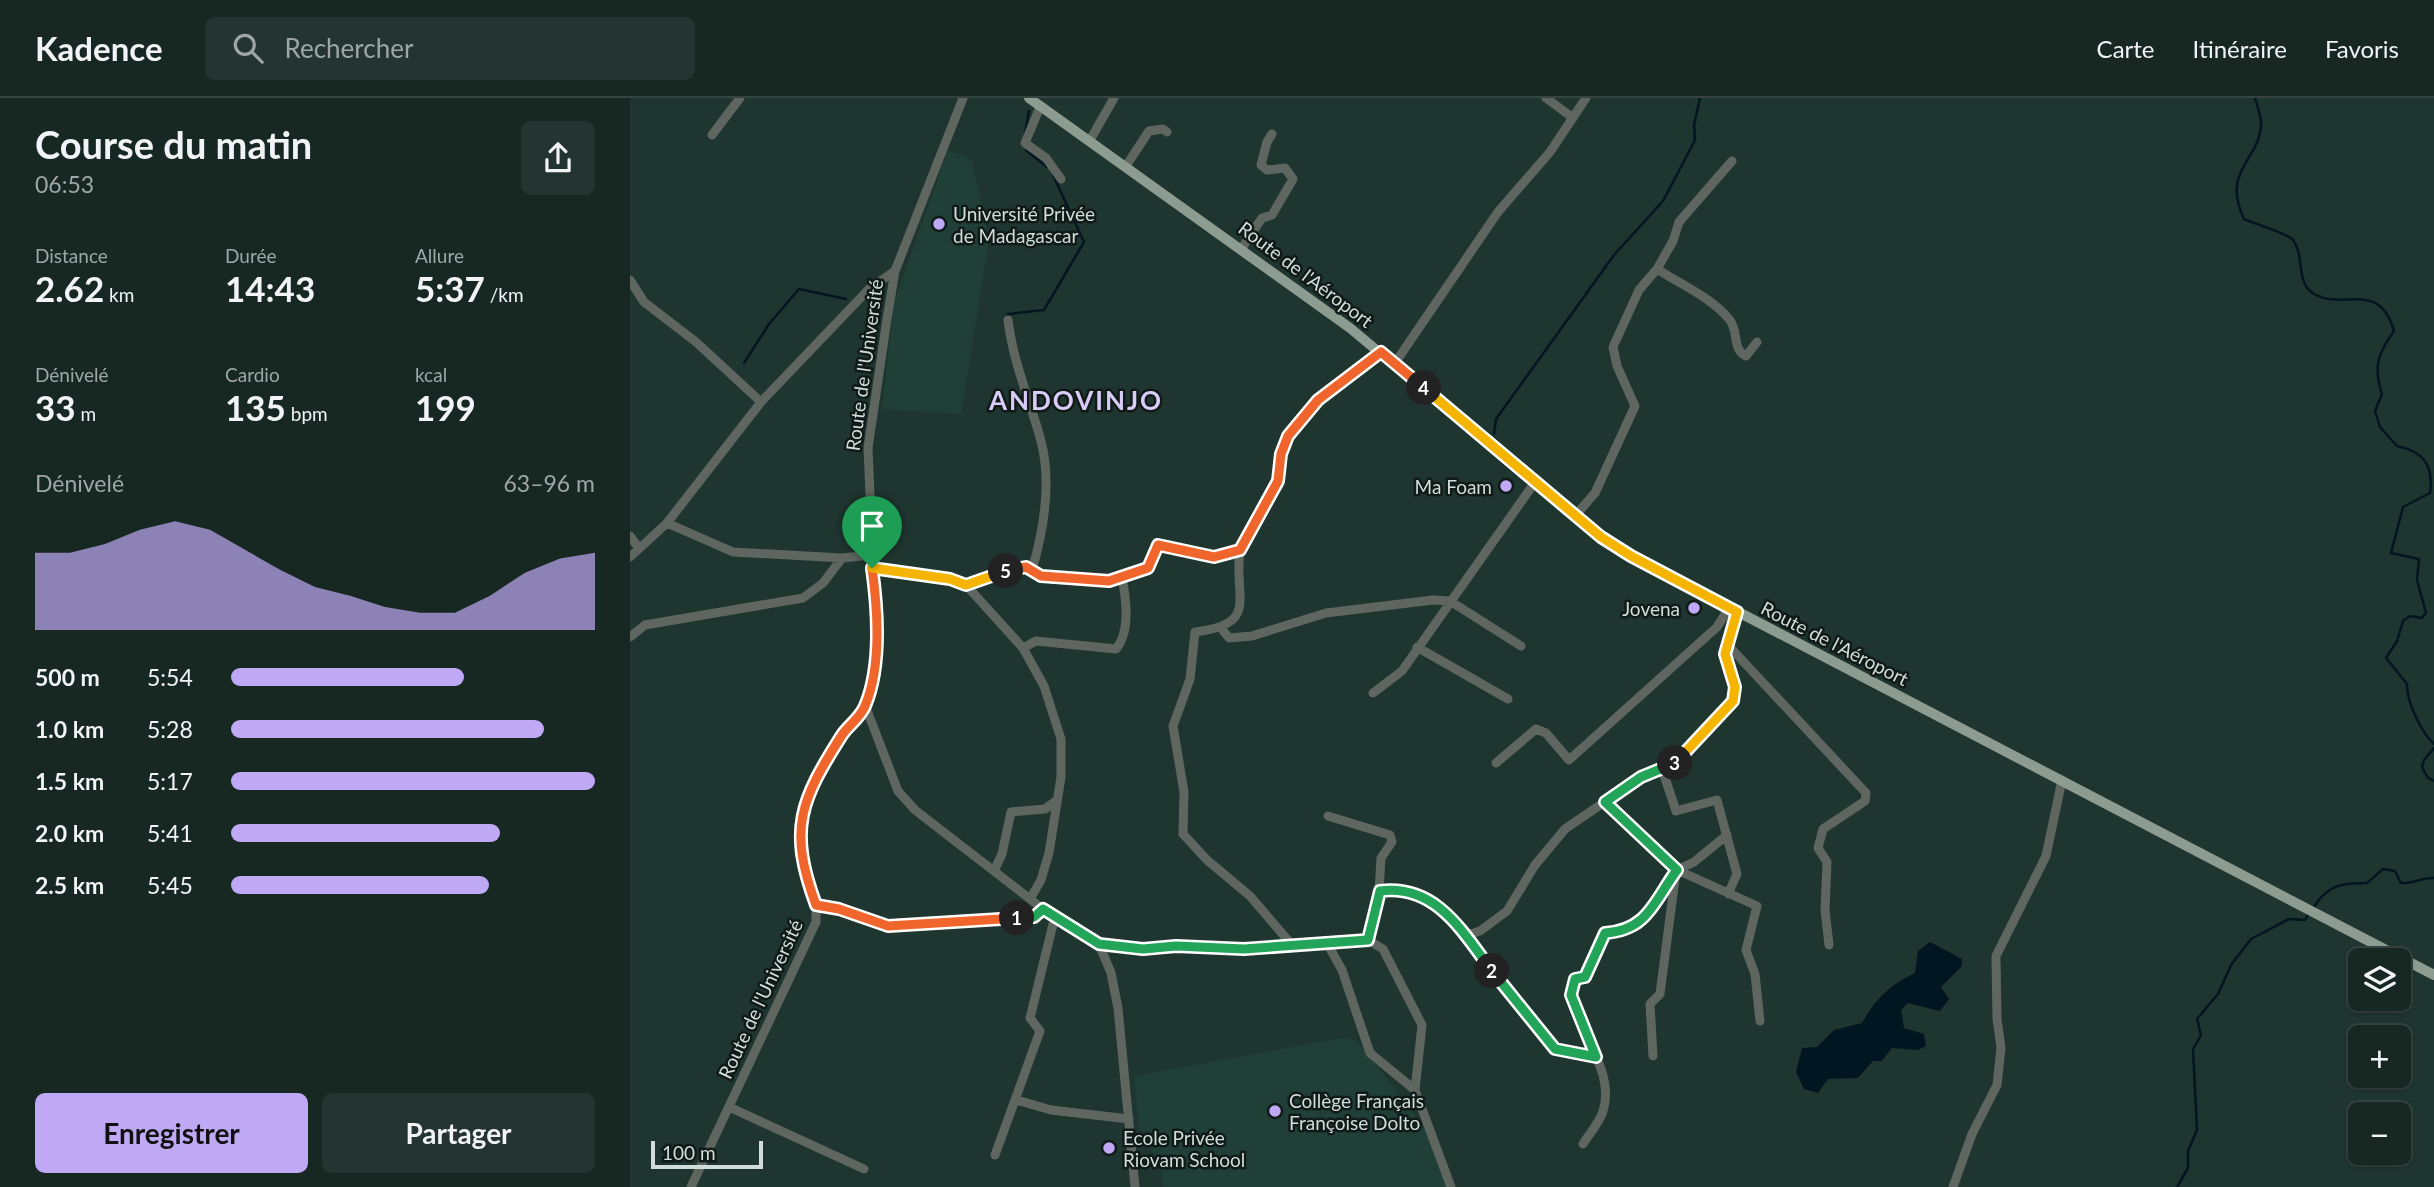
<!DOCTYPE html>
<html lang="fr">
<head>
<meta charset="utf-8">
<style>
	:root { --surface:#172823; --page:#243430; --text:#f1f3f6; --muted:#9ea6a6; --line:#364441; --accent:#bfa9f4 }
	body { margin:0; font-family:Lato,sans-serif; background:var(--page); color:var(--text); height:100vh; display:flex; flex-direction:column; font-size:26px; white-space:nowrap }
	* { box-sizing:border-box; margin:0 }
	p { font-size:23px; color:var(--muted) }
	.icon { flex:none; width:38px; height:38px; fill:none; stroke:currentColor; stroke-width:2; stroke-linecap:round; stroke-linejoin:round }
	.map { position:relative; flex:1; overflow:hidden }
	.details { display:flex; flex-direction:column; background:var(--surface); width:630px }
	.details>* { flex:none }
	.controls { position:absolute; left:1718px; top:850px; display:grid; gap:14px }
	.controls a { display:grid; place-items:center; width:63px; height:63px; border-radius:10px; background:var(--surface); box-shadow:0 2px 5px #0004,0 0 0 2px var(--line); font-size:35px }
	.scale { position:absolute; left:21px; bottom:18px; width:112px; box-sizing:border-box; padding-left:7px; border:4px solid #d1ddda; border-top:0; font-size:19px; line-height:24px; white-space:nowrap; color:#d1ddda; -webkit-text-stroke:5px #101a17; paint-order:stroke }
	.pin { position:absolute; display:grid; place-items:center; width:60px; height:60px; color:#fff; margin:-72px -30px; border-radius:50% 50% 50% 0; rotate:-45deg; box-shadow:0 0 7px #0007 }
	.pin .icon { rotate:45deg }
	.km { position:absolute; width:35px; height:35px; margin:-18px; border-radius:50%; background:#222; color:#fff; font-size:19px; line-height:35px; text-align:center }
	.round { display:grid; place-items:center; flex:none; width:74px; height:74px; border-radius:10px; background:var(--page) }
	.headline { display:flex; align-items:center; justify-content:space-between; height:119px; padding:0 35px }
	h1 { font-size:38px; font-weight:700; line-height:52px }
	.figures { display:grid; grid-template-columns:repeat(3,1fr); gap:10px; height:119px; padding:7px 35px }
	.figures div { display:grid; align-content:center }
	.figures b { font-size:35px; font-weight:700 }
	.figures small { font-size:19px; font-weight:400 }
	.figures p { font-size:19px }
	.chart { height:196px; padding:14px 35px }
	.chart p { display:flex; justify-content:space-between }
	.chart svg { width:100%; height:126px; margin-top:7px; fill:var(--accent); opacity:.7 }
	.cta { display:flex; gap:14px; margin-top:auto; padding:14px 35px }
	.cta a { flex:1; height:80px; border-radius:10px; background:var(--accent); color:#111; font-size:28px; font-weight:700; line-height:80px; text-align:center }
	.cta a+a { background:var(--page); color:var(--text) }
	ul { padding:0 35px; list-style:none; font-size:23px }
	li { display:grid; grid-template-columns:112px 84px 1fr; align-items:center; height:52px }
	li i { height:18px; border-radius:9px; background:var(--accent) }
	header { display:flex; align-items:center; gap:42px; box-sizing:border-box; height:98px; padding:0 35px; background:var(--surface); border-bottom:2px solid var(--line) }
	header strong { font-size:33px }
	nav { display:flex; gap:38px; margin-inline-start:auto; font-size:24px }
	.search { width:490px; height:63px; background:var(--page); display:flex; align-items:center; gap:18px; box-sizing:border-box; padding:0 24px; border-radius:10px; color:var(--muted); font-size:26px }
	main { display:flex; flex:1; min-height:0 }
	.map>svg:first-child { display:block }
	.built { fill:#203f37 }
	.water { fill:#001721 }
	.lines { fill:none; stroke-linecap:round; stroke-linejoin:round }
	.stream { stroke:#001721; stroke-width:2.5 }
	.minor { stroke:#5f6660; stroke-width:9 }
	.major { stroke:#8d9c90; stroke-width:10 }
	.split-1-casing { stroke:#fff; stroke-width:14 }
	.split-2-casing { stroke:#fff; stroke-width:14 }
	.split-3-casing { stroke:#fff; stroke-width:14 }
	.split-4-casing { stroke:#fff; stroke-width:14 }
	.split-5-casing { stroke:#fff; stroke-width:14 }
	.split-6-casing { stroke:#fff; stroke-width:14 }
	.split-1 { stroke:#f0652b; stroke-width:9 }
	.split-2 { stroke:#22a559; stroke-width:9 }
	.split-3 { stroke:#22a559; stroke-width:9 }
	.split-4 { stroke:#f5b400; stroke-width:9 }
	.split-5 { stroke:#f0652b; stroke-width:9 }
	.split-6 { stroke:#f5b400; stroke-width:9 }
	.poi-dot { fill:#bfa9f4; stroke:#101a17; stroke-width:2.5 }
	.labels { text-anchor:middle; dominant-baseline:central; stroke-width:5; stroke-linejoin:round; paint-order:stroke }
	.poi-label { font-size:19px; fill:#d1ddda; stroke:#101a17; text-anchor:start }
	.street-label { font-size:19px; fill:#d1ddda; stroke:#101a17 }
	.district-label { font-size:26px; font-weight:bold; letter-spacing:2px; fill:#d9cdf8; stroke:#101a17 }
</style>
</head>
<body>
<header>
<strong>Kadence</strong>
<div class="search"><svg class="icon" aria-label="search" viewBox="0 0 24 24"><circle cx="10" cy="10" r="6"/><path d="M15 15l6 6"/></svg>Rechercher</div>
<nav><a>Carte</a><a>Itinéraire</a><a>Favoris</a></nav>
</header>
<main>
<section class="details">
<div class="headline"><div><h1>Course du matin</h1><p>06:53</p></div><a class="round"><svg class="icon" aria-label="share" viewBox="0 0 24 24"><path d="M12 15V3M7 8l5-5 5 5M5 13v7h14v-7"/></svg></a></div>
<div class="figures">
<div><p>Distance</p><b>2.62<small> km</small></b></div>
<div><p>Durée</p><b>14:43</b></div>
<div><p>Allure</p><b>5:37<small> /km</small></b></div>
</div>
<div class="figures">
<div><p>Dénivelé</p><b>33<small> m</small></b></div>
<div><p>Cardio</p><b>135<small> bpm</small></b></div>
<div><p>kcal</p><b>199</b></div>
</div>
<div class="chart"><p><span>Dénivelé</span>63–96 m</p>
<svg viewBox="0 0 160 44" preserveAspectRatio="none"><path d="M0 44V17L10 17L20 14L30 9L40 6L50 9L60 16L70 23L80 29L90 32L100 36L110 38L120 38L130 32L140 24L150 19L160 17V44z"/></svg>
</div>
<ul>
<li><b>500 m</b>5:54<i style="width:64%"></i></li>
<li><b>1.0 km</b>5:28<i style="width:86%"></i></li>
<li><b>1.5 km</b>5:17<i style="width:100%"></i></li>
<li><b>2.0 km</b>5:41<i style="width:74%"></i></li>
<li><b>2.5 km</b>5:45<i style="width:71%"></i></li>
</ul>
<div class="cta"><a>Enregistrer</a><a>Partager</a></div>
</section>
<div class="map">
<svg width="1804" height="1089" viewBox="0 0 1804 1089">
	<rect width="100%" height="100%" fill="#1f352f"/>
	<path class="built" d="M318,52L342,62L359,142L331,316L252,311L264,205Z
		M717,939L728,944L787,1019L820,1078L821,1089H533L530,1059H523L520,1033H509L504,978Z"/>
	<path class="water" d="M1300,844L1332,861V868L1311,889L1319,901L1310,913L1278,905L1271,912L1274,930L1294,936L1296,948L1288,952L1262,950L1252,963H1243L1228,980L1198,981L1188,995L1174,991L1166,974L1172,950L1187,949L1204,932L1232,925C1246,900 1260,887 1285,875L1288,853Z"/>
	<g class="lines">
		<path class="stream" d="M1625,0C1627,7 1630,15 1631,22C1633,62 1590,69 1614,121C1625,126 1657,135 1663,142C1675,157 1665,185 1684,196C1714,213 1749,181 1764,233C1748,255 1743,269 1752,296L1745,313L1750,329L1767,348C1792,353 1804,366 1800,395L1773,409L1761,455L1789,461L1787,482L1796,515L1792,520L1780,518L1773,523L1767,543L1756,560L1777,586C1776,603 1792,635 1804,646
			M395,36L399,13
			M396,52L417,69
			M378,216L414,212L454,144L423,77
			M114,265L139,226L169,191L216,201
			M864,336L866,321L984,157L1033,103L1065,42L1064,27L1070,0
			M1804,650L1794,662L1792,669L1798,680L1804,683
			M1683,810C1698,787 1710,785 1737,785L1753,771L1765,773L1771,785C1784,786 1791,779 1804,780
			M1547,1089L1558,1070V1053L1567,1032L1563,951L1571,937L1567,921L1588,896L1601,867L1621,841L1659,821L1675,822L1679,815"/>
		<path class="minor" d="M916,0L943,20
			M410,9L395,45L416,60L431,81
			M82,37L110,0
			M460,42L484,0
			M496,68L519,33L533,31L537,34
			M612,150L632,120L642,117L663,81L655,70L637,72L631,67L637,44L642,36
			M1027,171C1050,186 1082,200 1099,221C1110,234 1101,251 1116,258L1127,244
			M0,182L14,204L66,244L131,304
			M378,222C383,265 400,302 411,343C422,385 414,431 402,472
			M765,265L868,114L920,54L956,0
			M945,418L965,395L1005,308L987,268L983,249L1009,192L1027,171L1043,143L1049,124L1102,63
			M37,425L103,454L212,460L241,457
			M0,438L8,449
			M0,459L37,425L131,304L239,191L265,173
			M241,470L320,481L336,487L393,550L414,588L431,641V679L419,755L411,782L400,801
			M336,487L363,475L396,469L411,478L479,483L518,470L528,447L584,459L610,452
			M591,530L599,540L622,538L696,515L803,502L820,503L891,548
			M0,539L15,527L173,500L193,485L212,460
			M1096,545L1236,695L1235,703L1193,731L1188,750L1197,764L1195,812L1199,847
			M787,549L878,601
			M393,550L406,543L486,551C501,533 496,501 492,479
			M743,595L772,573L905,384
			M235,607L268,693L285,712L413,811L469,846L481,875L488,910L505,1089
			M866,665L906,631L916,635L939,662L1087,529L1099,510
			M1032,671L1046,713L1087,702L1107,776L1098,796
			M975,704L1047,772L1127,808L1116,852L1125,876L1130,923
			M698,718L760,737L762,744L751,760L749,793
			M364,773L372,756L381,714L415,711L426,703
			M186,807L210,811L258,828L403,819L413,811
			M837,837L925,951L966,959
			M738,842L753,851L792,927L785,992
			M469,846L513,851L546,848L614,851L738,842L749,793C793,787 808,810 837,837L850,833L877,813L905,767L935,731L1011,679L1044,665L1103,603L1105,589L1095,556L1107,514
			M662,847L620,798L577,762L553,736L554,694L543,628L560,581L565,534C631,526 603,499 610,453C614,427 643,407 648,382C652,366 649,350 659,336C684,301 719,281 751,254
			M698,847L712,872L740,955L785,992L821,1089
			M1023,958L1020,906L1030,896L1046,773
			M387,1002L421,1012L499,1021
			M99,1009L234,1071
			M953,1046C959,1036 970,1024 973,1013C988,966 934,926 945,881L955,879L975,835L991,834L1009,827L1047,772L1064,764L1097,737
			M365,1057L410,933L400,920L425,818
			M61,1089L186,824V807L169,755L173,714L180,689L190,670L215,632L231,616L244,576L246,537L238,350L257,221L265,173L333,0
			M1323,1089L1342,1036L1367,987L1371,950L1367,921L1366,858L1416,758L1432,682"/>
		<path class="major" d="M399,0L720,230L971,439L1001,458L1804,877"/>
	</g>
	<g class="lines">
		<g class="split-1-casing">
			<path id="split-1" d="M242,470C248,513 252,568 235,608C230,620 219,627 212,637C170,703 158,731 186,807L209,811L258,828L387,820"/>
		</g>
		<g class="split-2-casing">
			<path id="split-2" d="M387,820L404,819L413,811L469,846L513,851L546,848L614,851L738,842L750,793C806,786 832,833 862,873"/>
		</g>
		<g class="split-3-casing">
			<path id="split-3" d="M862,873L925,951L966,959L941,897L945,881L955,879L975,835C1018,832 1024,803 1047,772L975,704L1011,679L1045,665"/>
		</g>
		<g class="split-4-casing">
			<path id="split-4" d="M794,290L971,439L1001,458L1107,514L1095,556L1105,589L1103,603L1045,665"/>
		</g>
		<g class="split-5-casing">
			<path id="split-5" d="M376,473L396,469L411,478L479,483L518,470L528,447L584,459L610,452L648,383L651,356L658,338L688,302L751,254L794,290"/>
		</g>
		<g class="split-6-casing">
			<path id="split-6" d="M242,470L320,481L336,487L376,473"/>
		</g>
		<use href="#split-1" class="split-1"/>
		<use href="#split-2" class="split-2"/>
		<use href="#split-3" class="split-3"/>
		<use href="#split-4" class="split-4"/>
		<use href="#split-5" class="split-5"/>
		<use href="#split-6" class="split-6"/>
	</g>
	<g class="poi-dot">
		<circle cx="309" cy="126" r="7"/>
		<circle cx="876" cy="388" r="7"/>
		<circle cx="1064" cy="510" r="7"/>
		<circle cx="645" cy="1013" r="7"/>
		<circle cx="479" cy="1050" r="7"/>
	</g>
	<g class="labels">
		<g class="poi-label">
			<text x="323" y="115">Université Privée<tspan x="323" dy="22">de Madagascar</tspan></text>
			<text x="862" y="388" text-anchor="end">Ma Foam</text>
			<text x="1050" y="510" text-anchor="end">Jovena</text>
			<text x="659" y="1002">Collège Français<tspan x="659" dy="22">Françoise Dolto</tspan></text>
			<text x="493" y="1039">Ecole Privée<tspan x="493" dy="22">Riovam School</tspan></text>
		</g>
		<g class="street-label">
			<text transform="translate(676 176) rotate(37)">Route de l'Aéroport</text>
			<text transform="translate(234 267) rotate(-82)">Route de l'Université</text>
			<text transform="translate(1205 545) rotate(27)">Route de l'Aéroport</text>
			<text transform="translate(130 901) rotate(-65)">Route de l'Université</text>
		</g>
		<g class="district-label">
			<text x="446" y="302">ANDOVINJO</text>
		</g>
	</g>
</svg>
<div class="controls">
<a><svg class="icon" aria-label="layers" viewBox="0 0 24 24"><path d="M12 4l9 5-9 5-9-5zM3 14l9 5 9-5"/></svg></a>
<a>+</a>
<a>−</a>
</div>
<div class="scale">100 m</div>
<div class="pin" style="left:242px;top:470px;background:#1e9e55"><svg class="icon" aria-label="arrive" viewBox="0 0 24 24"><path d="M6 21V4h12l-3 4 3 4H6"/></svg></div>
<b class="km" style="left:387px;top:820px">1</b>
<b class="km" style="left:862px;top:873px">2</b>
<b class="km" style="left:1045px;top:665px">3</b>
<b class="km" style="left:794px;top:290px">4</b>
<b class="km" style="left:376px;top:473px">5</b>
</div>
</main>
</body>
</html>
